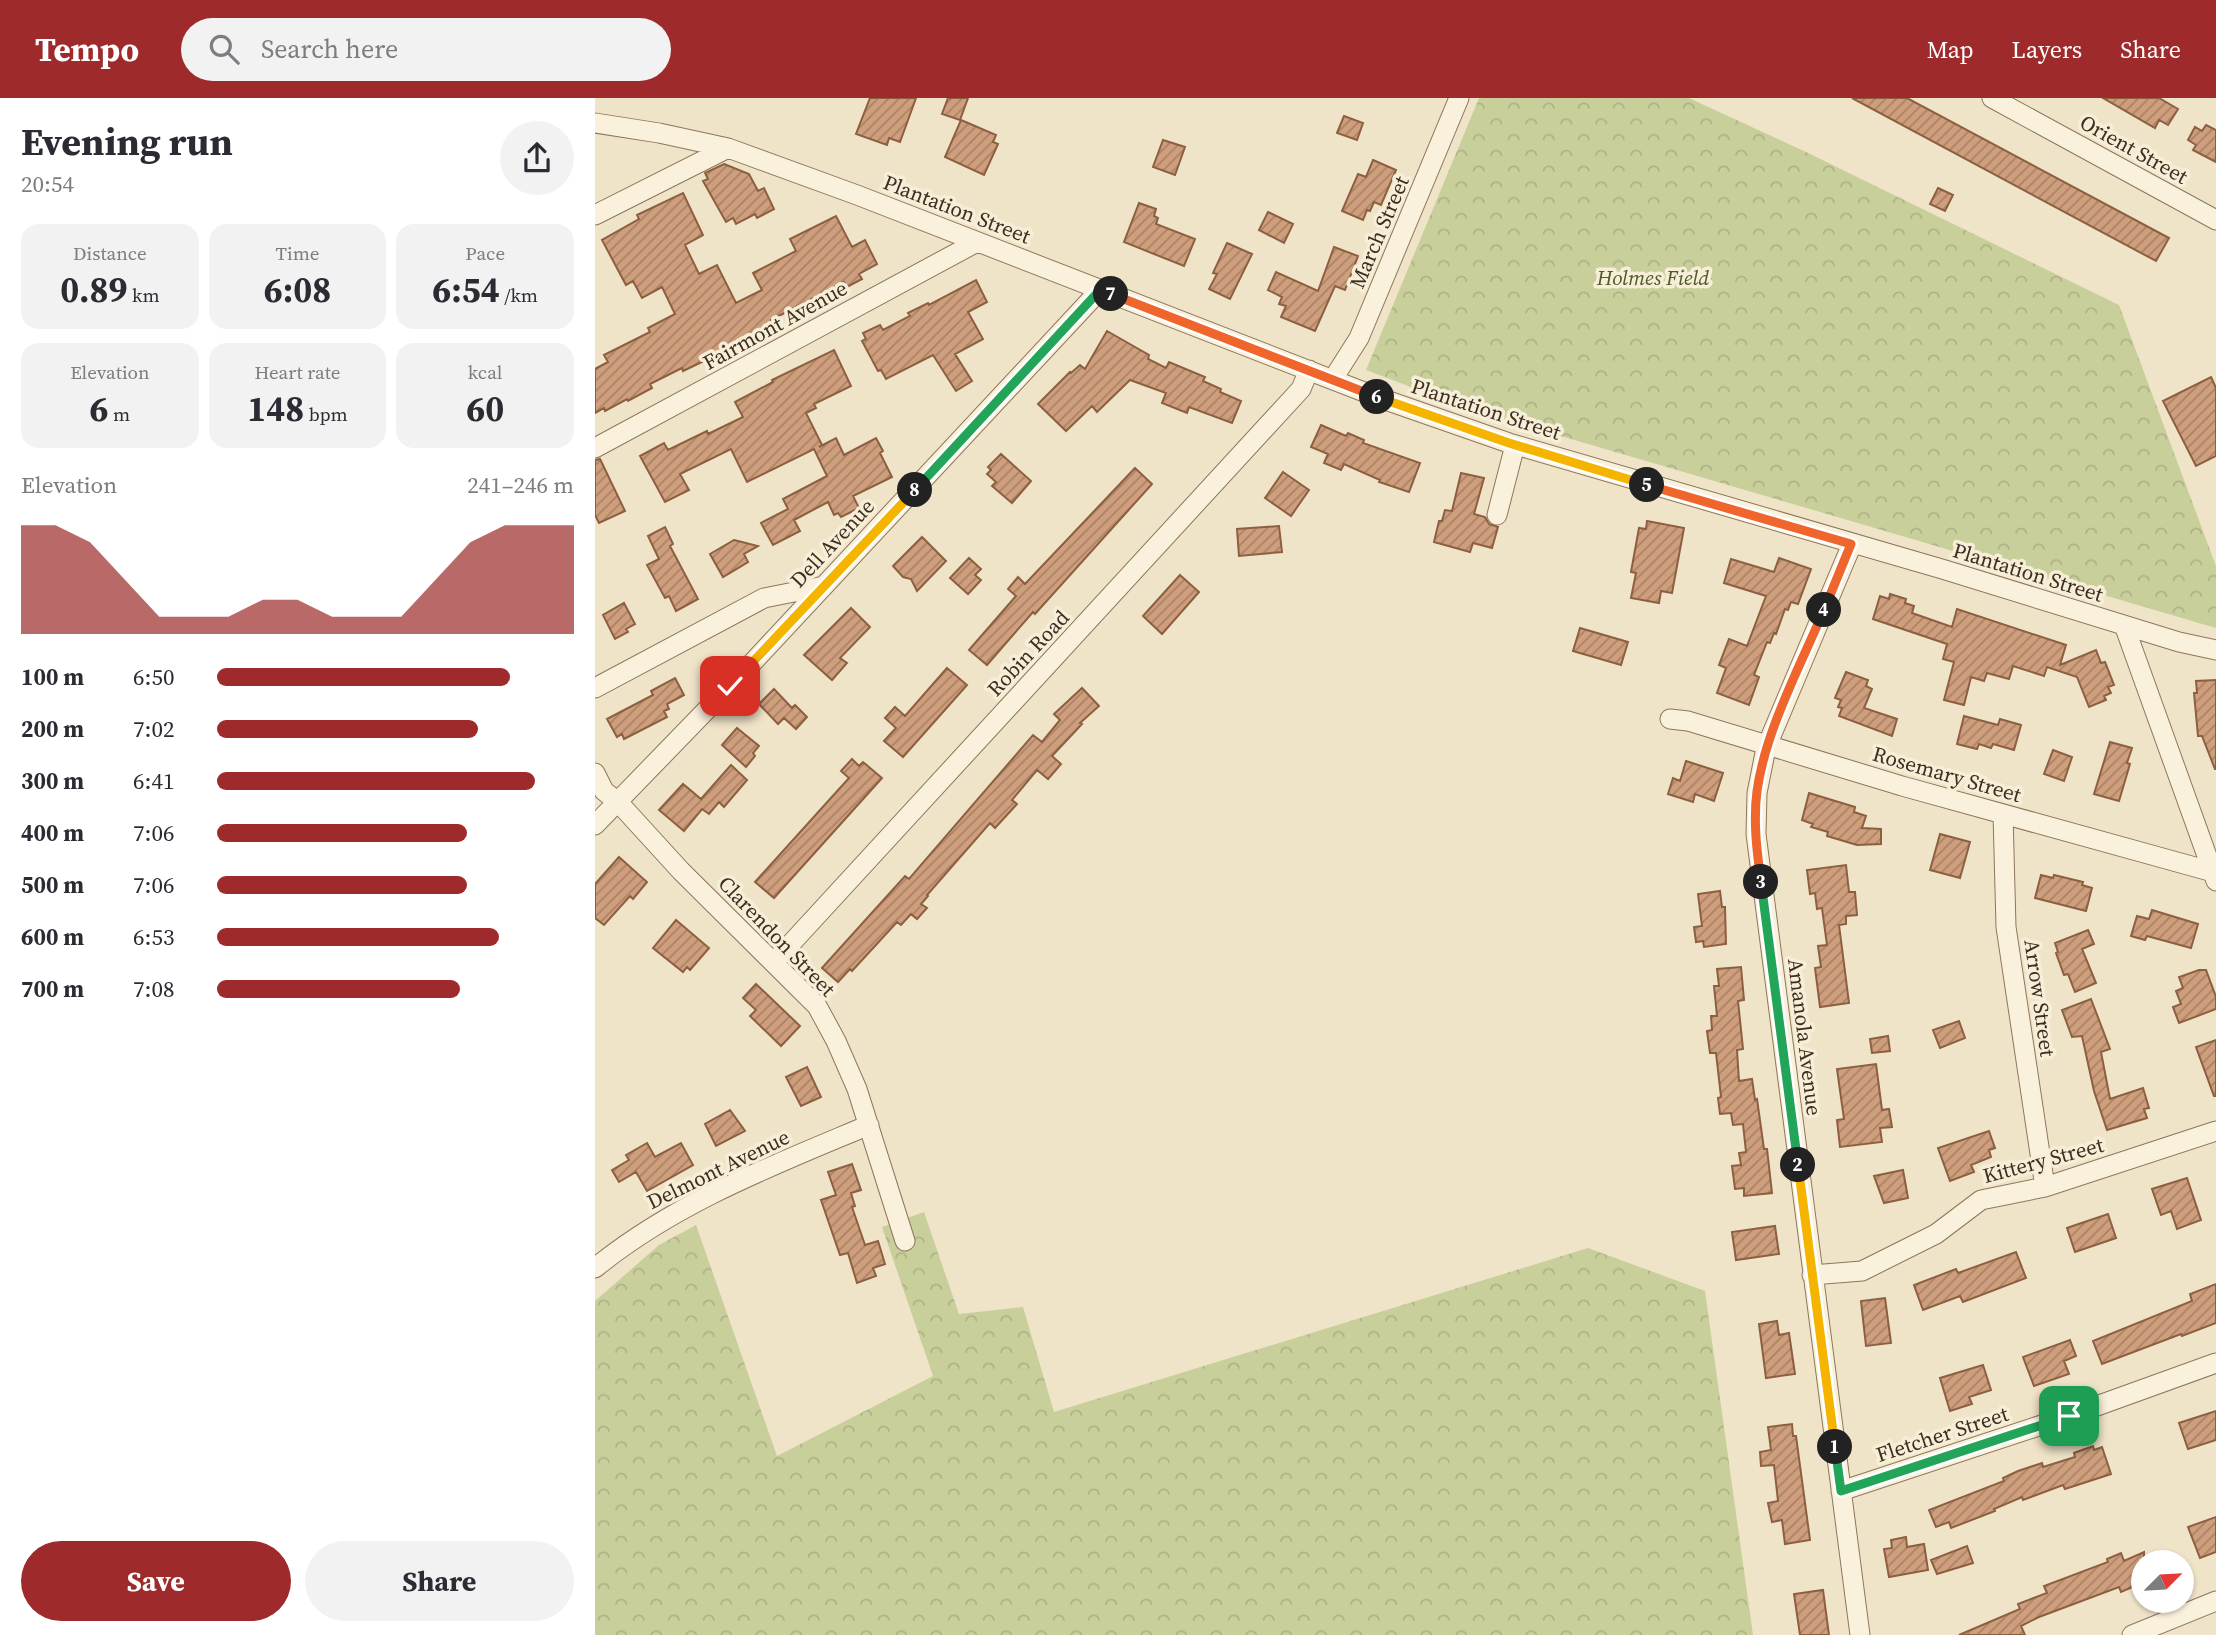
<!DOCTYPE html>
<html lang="en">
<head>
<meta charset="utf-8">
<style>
	:root { --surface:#fff; --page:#f2f2f3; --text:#2b2b33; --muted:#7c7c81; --accent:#9e2a2b }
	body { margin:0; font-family:"Source Serif 4",serif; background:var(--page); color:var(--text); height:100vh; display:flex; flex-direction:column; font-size:26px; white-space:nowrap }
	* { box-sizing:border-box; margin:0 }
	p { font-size:23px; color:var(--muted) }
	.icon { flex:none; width:38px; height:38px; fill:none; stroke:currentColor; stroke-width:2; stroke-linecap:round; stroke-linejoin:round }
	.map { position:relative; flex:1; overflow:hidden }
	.side { display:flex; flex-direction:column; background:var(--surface); width:595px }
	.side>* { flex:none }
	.needle { width:46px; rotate:66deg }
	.tools { position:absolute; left:1536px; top:1452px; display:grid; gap:14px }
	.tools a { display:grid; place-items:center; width:63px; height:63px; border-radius:50%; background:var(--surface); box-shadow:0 2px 5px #0004; font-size:35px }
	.pin { position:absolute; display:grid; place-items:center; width:60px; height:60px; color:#fff; margin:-30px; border-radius:14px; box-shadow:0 4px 10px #0006 }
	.km { position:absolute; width:35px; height:35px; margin:-18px; border-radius:50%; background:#222; color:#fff; font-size:19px; line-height:35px; text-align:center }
	.round { display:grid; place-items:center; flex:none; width:74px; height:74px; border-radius:37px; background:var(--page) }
	.head { display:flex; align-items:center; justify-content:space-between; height:119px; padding:0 21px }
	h1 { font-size:38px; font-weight:700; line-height:52px }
	.metrics { display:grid; grid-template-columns:repeat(3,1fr); gap:10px; height:119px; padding:7px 21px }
	.metrics div { display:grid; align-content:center; border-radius:18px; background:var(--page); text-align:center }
	.metrics b { font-size:35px; font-weight:700 }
	.metrics small { font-size:19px; font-weight:400 }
	.metrics p { font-size:19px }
	.chart { height:196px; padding:14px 21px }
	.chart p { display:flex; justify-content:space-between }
	.chart svg { width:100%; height:126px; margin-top:7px; fill:var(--accent); opacity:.7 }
	.button { display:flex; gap:14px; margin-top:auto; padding:14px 21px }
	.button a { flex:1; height:80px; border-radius:42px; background:var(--accent); color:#fff; font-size:28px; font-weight:700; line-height:80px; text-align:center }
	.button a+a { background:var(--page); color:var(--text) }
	ul { padding:0 21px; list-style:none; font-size:23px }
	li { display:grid; grid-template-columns:112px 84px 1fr; align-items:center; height:52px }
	li i { height:18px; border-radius:9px; background:var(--accent) }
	header { display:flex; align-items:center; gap:42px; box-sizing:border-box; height:98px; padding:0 35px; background:var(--accent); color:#fff }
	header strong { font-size:33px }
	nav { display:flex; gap:38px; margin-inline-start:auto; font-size:24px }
	.search { width:490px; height:63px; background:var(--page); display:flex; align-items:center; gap:18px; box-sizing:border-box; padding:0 24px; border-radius:38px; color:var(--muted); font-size:26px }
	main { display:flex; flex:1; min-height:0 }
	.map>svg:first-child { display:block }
	.park { fill:url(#park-crowns) }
	.building { fill:url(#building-hatch); stroke:#8d5f41; stroke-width:2 }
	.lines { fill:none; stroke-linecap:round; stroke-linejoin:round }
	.minor-casing { stroke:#8d765c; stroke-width:21 }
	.minor { stroke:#faf1dc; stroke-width:19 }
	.split-1-casing { stroke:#fff; stroke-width:14 }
	.split-2-casing { stroke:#fff; stroke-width:14 }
	.split-3-casing { stroke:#fff; stroke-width:14 }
	.split-4-casing { stroke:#fff; stroke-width:14 }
	.split-5-casing { stroke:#fff; stroke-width:14 }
	.split-6-casing { stroke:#fff; stroke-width:14 }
	.split-7-casing { stroke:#fff; stroke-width:14 }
	.split-8-casing { stroke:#fff; stroke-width:14 }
	.split-9-casing { stroke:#fff; stroke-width:14 }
	.split-1 { stroke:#22a559; stroke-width:9 }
	.split-2 { stroke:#f5b400; stroke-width:9 }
	.split-3 { stroke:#22a559; stroke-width:9 }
	.split-4 { stroke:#f0652b; stroke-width:9 }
	.split-5 { stroke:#f0652b; stroke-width:9 }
	.split-6 { stroke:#f5b400; stroke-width:9 }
	.split-7 { stroke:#f0652b; stroke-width:9 }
	.split-8 { stroke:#22a559; stroke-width:9 }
	.split-9 { stroke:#f5b400; stroke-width:9 }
	.labels { text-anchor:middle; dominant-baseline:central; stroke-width:7; stroke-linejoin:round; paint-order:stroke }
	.street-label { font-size:21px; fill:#3d2e20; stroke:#f7eed8 }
	.park-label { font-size:21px; font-style:italic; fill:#4d5a26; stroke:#f7eed8 }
</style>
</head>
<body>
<header>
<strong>Tempo</strong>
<div class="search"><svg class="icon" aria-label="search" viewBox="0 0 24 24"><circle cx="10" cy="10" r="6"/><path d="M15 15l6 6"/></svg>Search here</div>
<nav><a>Map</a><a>Layers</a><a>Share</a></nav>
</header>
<main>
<section class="side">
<div class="head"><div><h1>Evening run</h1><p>20:54</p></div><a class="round"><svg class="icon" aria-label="share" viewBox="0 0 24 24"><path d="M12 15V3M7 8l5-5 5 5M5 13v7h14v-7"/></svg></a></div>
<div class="metrics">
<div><p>Distance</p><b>0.89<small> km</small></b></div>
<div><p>Time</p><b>6:08</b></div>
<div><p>Pace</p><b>6:54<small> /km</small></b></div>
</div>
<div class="metrics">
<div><p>Elevation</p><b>6<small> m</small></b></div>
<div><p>Heart rate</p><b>148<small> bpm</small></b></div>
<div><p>kcal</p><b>60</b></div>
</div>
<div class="chart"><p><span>Elevation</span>241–246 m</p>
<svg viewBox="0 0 160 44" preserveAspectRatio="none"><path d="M0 44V6L10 6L20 12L30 25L40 38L50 38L60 38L70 32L80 32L90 38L100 38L110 38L120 25L130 12L140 6L150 6L160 6V44z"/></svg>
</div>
<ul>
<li><b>100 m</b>6:50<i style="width:82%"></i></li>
<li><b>200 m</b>7:02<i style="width:73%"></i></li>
<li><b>300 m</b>6:41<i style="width:89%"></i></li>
<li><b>400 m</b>7:06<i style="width:70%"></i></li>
<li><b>500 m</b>7:06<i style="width:70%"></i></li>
<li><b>600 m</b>6:53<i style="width:79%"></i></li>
<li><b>700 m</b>7:08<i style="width:68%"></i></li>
</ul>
<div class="button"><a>Save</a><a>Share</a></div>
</section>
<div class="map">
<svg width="1621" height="1537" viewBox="0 0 1621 1537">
	<defs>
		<pattern id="park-crowns" width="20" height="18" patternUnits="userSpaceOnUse" patternTransform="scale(1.75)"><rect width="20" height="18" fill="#c9cf9b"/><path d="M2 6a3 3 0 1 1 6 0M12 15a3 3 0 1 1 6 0" fill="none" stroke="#aeb285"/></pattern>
		<pattern id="building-hatch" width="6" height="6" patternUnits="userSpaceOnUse" patternTransform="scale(1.75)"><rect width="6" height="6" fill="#cf9f7d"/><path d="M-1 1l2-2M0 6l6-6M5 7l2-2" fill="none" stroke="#a98266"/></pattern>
	</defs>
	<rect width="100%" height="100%" fill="#f0e4c8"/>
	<path class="park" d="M884,0H1094L1211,54L1524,207L1621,468V530L877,312L771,272Z
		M329,1114L364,1216L428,1209L459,1314L993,1150L1110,1193L1158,1537H0V1203L64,1147L101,1127L182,1358L338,1278L287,1129Z"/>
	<path class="building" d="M275,0H321L305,44L294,40L292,47L261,36Z
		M353,0H373L365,22L347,16Z
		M1257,0H1312L1574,140L1561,163Z
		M1508,0H1564L1583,11L1573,27L1564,22L1560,30Z
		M749,18L768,25L762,42L742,35Z
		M366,22L401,37L398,44L403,46L389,77L350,59Z
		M1611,27L1621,32V64L1598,52L1601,47L1593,42L1600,29L1607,33Z
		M568,42L590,49L580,77L558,69Z
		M778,62L801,72L786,107L779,104L775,113L772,112L768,122L747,113L763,76L771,79Z
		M129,66L154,76L163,93L169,90L179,111L162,120L160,116L141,126L138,120L131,124L108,83L113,81L110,75Z
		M1343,90L1358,97L1350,113L1335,106Z
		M88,95L108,137L90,147L104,176L122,167L141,205L167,192L158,175L201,153L195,141L241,118L257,149L270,142L282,166L264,176L267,181L252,189L249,184L176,222L180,229L88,273L87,270L55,286L57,290L33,303L32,301L10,313L9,310L0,315V271L13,264L9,257L55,234L53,230L80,216L67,189L47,200L38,183L31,187L7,142L44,121L42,117Z
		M544,105L561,111L559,118L563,120L561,126L600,141L589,168L529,144Z
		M673,114L698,126L689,145L664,132Z
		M632,145L657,156L635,201L614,191L622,176L618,175Z
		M739,149L763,158L750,192L740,188L720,233L686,219L691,208L684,206L687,199L673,192L681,174L723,193Z
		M381,182L392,204L373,214L388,241L360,256L377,283L361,293L338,257L291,281L286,272L283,273L267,243L271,241L268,235L285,227L288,232L315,218L313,215L333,205L334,207Z
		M512,233L554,257L553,261L571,270L574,264L610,279L608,283L626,291L625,294L646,303L637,325L594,309L592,315L567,305L571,295L535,282L502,314L497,308L471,333L443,306L475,274L476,275L485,267L490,271Z
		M239,252L256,288L219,306L221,310L211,315L227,347L224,349L241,340L249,357L281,340L288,353L285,355L297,379L258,398L264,410L246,419L243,415L239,417L233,404L199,422L205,433L178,447L166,425L193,411L188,401L232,378L219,351L152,384L136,351L85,376L94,392L70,404L45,358L69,345L73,352L112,333L113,336L148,319L140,304L178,284L177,282Z
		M1616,279L1621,290V358L1601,368L1568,303Z
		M726,327L751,338L753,335L769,342L768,345L825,365L814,394L784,384L785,382L749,366L746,372L729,365L733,356L716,349Z
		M406,356L436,383L417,405L397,388L401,384L392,376L396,372L393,369Z
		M5,361L30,413L4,425L0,417V362Z
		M540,370L557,386L440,516L438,514L392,567L374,552L421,498L413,491L423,479L430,486Z
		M688,374L714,392L696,418L670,400Z
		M866,375L889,380L879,416L890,419L894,426L903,429L897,450L878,445L875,454L839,444L844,423H847L850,412L857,413Z
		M1052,423L1089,430L1077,495L1066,493L1064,505L1036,500L1041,475L1036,474L1044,430L1051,431Z
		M684,428L687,454L644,458L642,431Z
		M70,429L78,446L75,448L103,501L81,513L74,498L70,500L52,467L64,461L53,438Z
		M327,439L351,463L322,493L316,481L308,479L298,468Z
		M139,442L163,448L149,456L153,464L128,479L115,456Z
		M374,460L386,471L380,477L386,482L373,496L355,480Z
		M1184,460L1216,471L1203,506L1196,504L1193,512L1190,511L1181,536L1179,535L1175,545L1172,544L1159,577L1164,579L1154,607L1122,595L1131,570L1124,567L1134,541L1152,548L1171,498L1129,485L1136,461L1179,474Z
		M585,477L604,494L567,536L548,518Z
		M1295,496L1311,501L1310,505L1319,508L1317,515L1357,529L1362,511L1471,547L1465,567L1501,552L1506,565L1510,564L1519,587L1513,589L1516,595L1509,598L1511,602L1494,609L1482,579L1452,569L1449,578L1418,568L1414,581L1392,575L1389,583L1376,579L1369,607L1349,602L1359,564L1348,561L1352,546L1278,521L1285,498L1294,501Z
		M29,505L40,526L31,531L33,534L20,541L8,517Z
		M256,510L275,529L245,560L252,565L237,582L209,557Z
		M985,530L1033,544L1026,567L978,553Z
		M352,570L372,587L308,659L289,643L301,630L290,620L300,609L310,618Z
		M1251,574L1273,582L1271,588L1277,591L1269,610L1302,621L1297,638L1244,618L1247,610L1243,609L1246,602L1240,600Z
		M80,580L89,597L72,606L74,611L69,613L72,619L29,641L27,636L22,639L12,621L58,597L56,593Z
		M1621,582V671H1620L1607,638H1603L1599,595H1602L1601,583Z
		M487,590L504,608L485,625L487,626L457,658L466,666L453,681L442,672L417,702L422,706L400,730L395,725L332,797L333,798L326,806L332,810L322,821L316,816L306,827L302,824L257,873L255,871L243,884L227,870L310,778L314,781L438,637L447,644L465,622L459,616Z
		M179,591L197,610L200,607L212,619L201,631L189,620L183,626L164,606Z
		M1369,618L1403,627L1405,621L1426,627L1419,652L1398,646L1396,650L1384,646L1382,651L1362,646Z
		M142,630L164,648L158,655L160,658L151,669L127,647Z
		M1515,644L1537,650L1532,665L1535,666L1524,703L1499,696Z
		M1458,652L1477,659L1469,683L1449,676Z
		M257,661L264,668L268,664L287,680L179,800L160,784L254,680L246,673Z
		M1091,663L1128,675L1119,703L1100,696L1098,704L1073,696L1078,680L1085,683Z
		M136,667L152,682L129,709L124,704L114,716L107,711L89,733L64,712L88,686L106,701Z
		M1214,695L1260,709L1259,714L1271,718L1267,730L1286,731V746L1262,747L1232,738L1233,734L1216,729L1218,726L1207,722Z
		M1345,736L1375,744L1365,780L1335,772Z
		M24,759L52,784L38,801L35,798L9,827L0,820V786Z
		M1251,767L1254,794H1260L1262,817L1251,818V826L1244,827L1254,905L1225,909L1220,870L1226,869L1223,848L1232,847L1227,810L1222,811L1220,795L1215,796L1212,772Z
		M1446,777L1458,780L1459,777L1488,784L1487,787L1497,790L1491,813L1440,800Z
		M1125,793L1127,809H1130L1131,846L1109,849L1108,843L1101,844L1099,829L1107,828L1103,796Z
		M1557,812L1603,826L1596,850L1552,838L1550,842L1536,838L1542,818L1554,821Z
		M81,822L114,850L95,872L92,869L88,874L58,850Z
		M1493,832L1499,846L1487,851L1501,885L1480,894L1473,876L1469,877L1461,855L1463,854L1460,845Z
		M1146,869L1149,902L1143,903L1148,951L1142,952L1144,983L1157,981L1160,1002L1162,1001L1169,1051H1172L1177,1095L1149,1098V1090L1140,1091L1137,1068L1146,1067L1144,1055L1151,1054L1148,1026L1138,1027L1136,1015L1125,1016L1123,1000L1126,999L1121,955H1115L1112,933L1117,932L1116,918H1122L1119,888H1124L1122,871Z
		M1604,872H1611L1621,899V911L1584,925L1578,909L1586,906L1581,893L1588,890L1584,879Z
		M161,886L205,928L186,948L155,918L161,912L148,900Z
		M1496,901L1515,951L1506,954L1515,1001L1548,990L1554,1010L1549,1011L1552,1020L1512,1032L1499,993L1487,938L1477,939L1467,912Z
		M1364,923L1370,940L1345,950L1338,932Z
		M1293,938L1295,953L1277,955L1275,941Z
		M1621,942V998H1619L1601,949Z
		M1281,966L1287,1012L1294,1011L1297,1029L1285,1030L1287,1044L1245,1049L1242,1022L1249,1021L1242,971Z
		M212,969L226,999L206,1008L191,979Z
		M135,1012L150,1033L121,1048L110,1026Z
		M1394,1033L1400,1050L1394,1052L1396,1059L1376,1067L1379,1074L1355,1083L1343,1050Z
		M52,1045L60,1059L86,1045L98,1067L52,1093L41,1074L24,1084L17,1072L34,1062L31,1057Z
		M257,1066L266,1092L256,1095L260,1108L257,1109L270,1147L283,1143L290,1166L278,1170L281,1178L262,1185L253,1155L245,1157L226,1102L241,1097L233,1074Z
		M1308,1072L1313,1100L1289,1105L1279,1078Z
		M1592,1080L1606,1122L1582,1131L1576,1113L1566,1117L1557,1091Z
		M1513,1116L1521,1140L1480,1154L1472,1130Z
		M1180,1128L1184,1156L1141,1162L1137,1134Z
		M1421,1154L1431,1180L1368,1204L1365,1198L1328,1212L1319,1187L1361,1171L1363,1175Z
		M1621,1186V1225L1587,1238L1586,1236L1507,1266L1498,1243L1597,1203L1595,1196Z
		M1290,1200L1296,1245L1271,1248L1266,1203Z
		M1182,1223L1184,1237L1194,1235L1200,1276L1171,1280L1164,1226Z
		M1475,1242L1481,1258L1469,1263L1474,1276L1439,1288L1428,1259Z
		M1388,1267L1396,1292L1374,1299L1377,1306L1355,1313L1345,1280Z
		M1621,1313V1342L1593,1351L1584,1325Z
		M1197,1326L1198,1338H1201L1215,1442L1190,1446L1187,1422L1177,1424L1173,1405L1183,1403L1179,1367L1166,1368L1165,1354L1176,1352L1173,1329Z
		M1498,1348L1499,1352L1507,1349L1516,1376L1470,1391L1468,1387L1428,1402L1427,1399L1399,1411L1400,1413L1356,1430L1354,1424L1341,1429L1334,1412L1409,1383L1408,1380L1423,1373L1447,1365L1448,1369L1480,1359L1479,1355Z
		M1621,1419V1454L1605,1460L1593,1429Z
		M1311,1439L1312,1449L1329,1446L1333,1472L1294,1479L1289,1451L1297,1450L1296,1442Z
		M1372,1448L1378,1465L1342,1476L1336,1462Z
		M1549,1454V1484L1526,1494L1524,1489L1444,1519L1426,1528L1430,1537H1364L1425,1511L1423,1506L1452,1495L1449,1488L1513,1464L1512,1461L1526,1455L1529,1463Z
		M1228,1492L1234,1537H1205L1199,1496Z"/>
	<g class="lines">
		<g class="minor-casing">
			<path id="minor" d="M1397,0L1621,122
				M0,25L64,35L133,50L262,97L782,299L914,345L1347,471L1584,544L1621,552
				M0,117L133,50
				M738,281L764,240L864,0
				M0,350L382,144
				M902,417L920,347
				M1257,446L1171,650L1162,695L1161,736L1265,1537
				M1529,527L1621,783
				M0,590L169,500L229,488
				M1075,621L1093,623L1307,688L1618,774
				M0,675L9,693L23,704L86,773L222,908L241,943L262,991L310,1143
				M1408,716L1411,829L1450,1089
				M0,727L158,564L505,192
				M179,864L706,291L714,272
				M0,1170C81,1104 179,1067 274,1027
				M1217,1177L1267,1173L1341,1136L1386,1102L1450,1089L1621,1033
				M1246,1393L1474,1318L1621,1265
				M1537,1537L1621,1503"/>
		</g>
		<use href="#minor" class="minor"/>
	</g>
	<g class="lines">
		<g class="split-1-casing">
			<path id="split-1" d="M1240,1349L1246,1393L1474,1318"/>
		</g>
		<g class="split-2-casing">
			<path id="split-2" d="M1203,1067L1240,1349"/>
		</g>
		<g class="split-3-casing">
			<path id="split-3" d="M1166,784L1203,1067"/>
		</g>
		<g class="split-4-casing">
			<path id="split-4" d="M1166,784C1162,754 1158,724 1162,693C1170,634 1205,568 1229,512"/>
		</g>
		<g class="split-5-casing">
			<path id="split-5" d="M1052,387L1256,446L1229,512"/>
		</g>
		<g class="split-6-casing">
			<path id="split-6" d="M782,299L914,345L1052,387"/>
		</g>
		<g class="split-7-casing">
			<path id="split-7" d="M516,196L782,299"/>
		</g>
		<g class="split-8-casing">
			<path id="split-8" d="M320,392L505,192L516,196"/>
		</g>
		<g class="split-9-casing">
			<path id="split-9" d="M135,588L320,392"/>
		</g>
		<use href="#split-1" class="split-1"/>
		<use href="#split-2" class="split-2"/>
		<use href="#split-3" class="split-3"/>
		<use href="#split-4" class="split-4"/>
		<use href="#split-5" class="split-5"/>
		<use href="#split-6" class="split-6"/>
		<use href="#split-7" class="split-7"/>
		<use href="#split-8" class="split-8"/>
		<use href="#split-9" class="split-9"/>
	</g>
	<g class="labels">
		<g class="street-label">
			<text transform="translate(1539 51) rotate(29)">Orient Street</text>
			<text transform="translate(362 111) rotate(21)">Plantation Street</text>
			<text transform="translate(784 134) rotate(-67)">March Street</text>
			<text transform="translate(180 227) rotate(-29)">Fairmont Avenue</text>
			<text transform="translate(891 311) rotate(18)">Plantation Street</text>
			<text transform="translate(237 445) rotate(-47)">Dell Avenue</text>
			<text transform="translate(1433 474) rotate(17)">Plantation Street</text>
			<text transform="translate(433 555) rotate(-47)">Robin Road</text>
			<text transform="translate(1352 676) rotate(16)">Rosemary Street</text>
			<text transform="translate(182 838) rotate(46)">Clarendon Street</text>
			<text transform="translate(1445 900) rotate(82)">Arrow Street</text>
			<text transform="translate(1210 939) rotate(83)">Amanola Avenue</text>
			<text transform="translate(1448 1062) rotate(-15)">Kittery Street</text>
			<text transform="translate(123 1071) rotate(-26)">Delmont Avenue</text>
			<text transform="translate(1347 1336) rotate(-18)">Fletcher Street</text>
		</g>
		<g class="park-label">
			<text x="1058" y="179">Holmes Field</text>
		</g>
	</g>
</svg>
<div class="tools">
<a><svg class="needle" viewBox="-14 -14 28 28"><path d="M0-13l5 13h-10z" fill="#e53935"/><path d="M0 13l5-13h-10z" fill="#7c7c81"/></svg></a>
</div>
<div class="pin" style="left:1474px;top:1318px;background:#1e9e55"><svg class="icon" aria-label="arrive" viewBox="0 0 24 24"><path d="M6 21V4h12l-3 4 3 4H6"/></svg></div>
<div class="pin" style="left:135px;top:588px;background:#d93025"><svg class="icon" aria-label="check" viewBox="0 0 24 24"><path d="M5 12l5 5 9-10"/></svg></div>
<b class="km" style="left:1240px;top:1349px">1</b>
<b class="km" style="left:1203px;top:1067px">2</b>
<b class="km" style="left:1166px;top:784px">3</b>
<b class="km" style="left:1229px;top:512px">4</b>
<b class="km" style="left:1052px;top:387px">5</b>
<b class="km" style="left:782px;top:299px">6</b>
<b class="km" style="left:516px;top:196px">7</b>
<b class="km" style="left:320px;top:392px">8</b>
</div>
</main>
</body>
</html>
